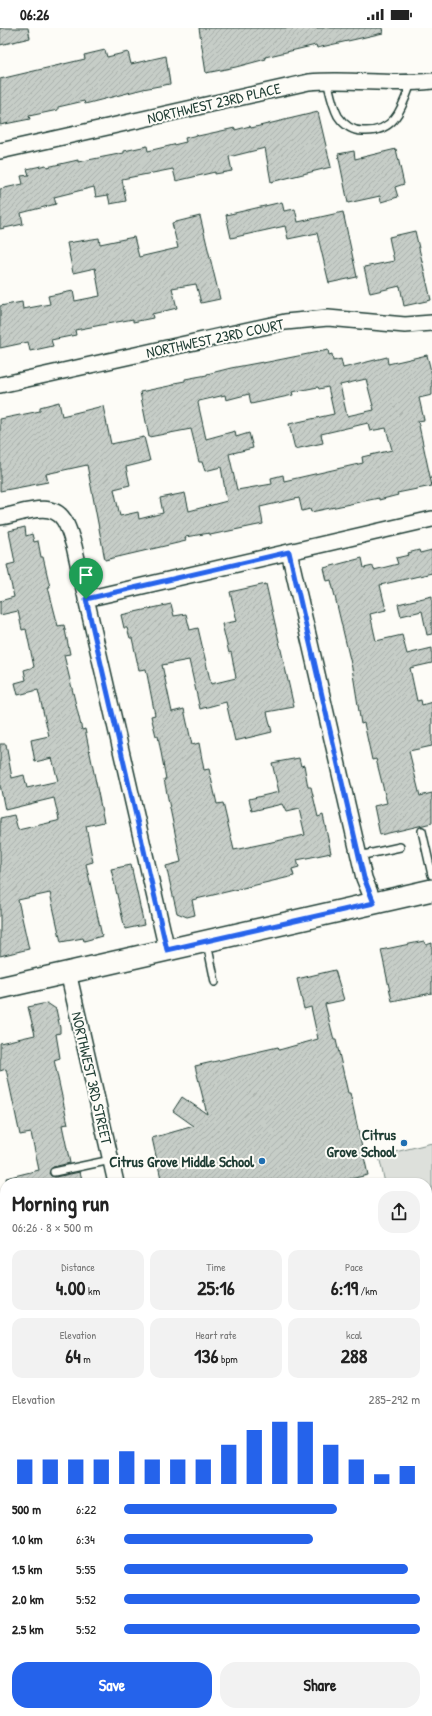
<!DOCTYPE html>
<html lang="en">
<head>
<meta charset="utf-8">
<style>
	:root { --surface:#fff; --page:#f2f2f2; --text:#222; --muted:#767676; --accent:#2563eb }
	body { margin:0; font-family:"Patrick Hand",sans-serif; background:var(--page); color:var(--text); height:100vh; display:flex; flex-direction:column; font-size:15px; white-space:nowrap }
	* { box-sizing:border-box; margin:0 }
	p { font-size:13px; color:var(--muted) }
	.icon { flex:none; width:22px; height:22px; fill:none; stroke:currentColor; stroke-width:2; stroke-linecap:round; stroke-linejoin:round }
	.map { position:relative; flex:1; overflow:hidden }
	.details { position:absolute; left:0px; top:1150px; width:432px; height:538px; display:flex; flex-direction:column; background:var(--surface); border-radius:16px 16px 0 0; box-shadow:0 1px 3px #0004 }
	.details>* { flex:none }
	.pin { position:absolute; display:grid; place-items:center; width:34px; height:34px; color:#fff; margin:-41px -17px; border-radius:50% 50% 50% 0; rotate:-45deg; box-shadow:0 0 4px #0007 }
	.pin .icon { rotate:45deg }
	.round { display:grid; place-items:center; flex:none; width:42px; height:42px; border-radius:16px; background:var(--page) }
	.headline { display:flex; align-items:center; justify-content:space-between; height:68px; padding:0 12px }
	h1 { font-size:22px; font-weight:800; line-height:30px }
	.stats { display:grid; grid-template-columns:repeat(3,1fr); gap:6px; height:68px; padding:4px 12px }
	.stats div { display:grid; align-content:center; border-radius:10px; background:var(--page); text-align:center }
	.stats b { font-size:20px; font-weight:800 }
	.stats small { font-size:11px; font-weight:400 }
	.stats p { font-size:11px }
	.chart { height:112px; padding:8px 12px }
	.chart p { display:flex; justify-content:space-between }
	.chart svg { width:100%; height:72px; margin-top:4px; stroke:var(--accent); stroke-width:6 }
	.primary-button { display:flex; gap:8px; margin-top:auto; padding:8px 12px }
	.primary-button a { flex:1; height:46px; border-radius:16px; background:var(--accent); color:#fff; font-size:16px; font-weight:800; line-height:46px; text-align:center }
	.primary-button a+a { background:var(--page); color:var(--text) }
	ul { padding:0 12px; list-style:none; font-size:13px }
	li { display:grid; grid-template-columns:64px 48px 1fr; align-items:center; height:30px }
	li i { height:10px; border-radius:5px; background:var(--accent) }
	.status { display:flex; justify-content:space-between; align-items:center; height:28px; padding:0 20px; background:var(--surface); direction:ltr }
	.status svg { height:11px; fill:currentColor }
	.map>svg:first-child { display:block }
	.garden { fill:#dde0db; stroke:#7e8e88 }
	.building { fill:url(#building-hatch); stroke:#1f3d34; fill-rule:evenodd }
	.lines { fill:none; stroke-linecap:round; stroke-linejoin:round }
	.lane-casing { stroke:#1f3d34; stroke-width:10 }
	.street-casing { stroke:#1f3d34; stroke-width:18 }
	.secondary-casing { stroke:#1f3d34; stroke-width:24 }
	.lane { stroke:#fdfcf7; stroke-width:7 }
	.street { stroke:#fdfcf7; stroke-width:15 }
	.secondary { stroke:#fdfcf7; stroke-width:21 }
	.route-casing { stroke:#fff; stroke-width:8 }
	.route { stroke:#2563eb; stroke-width:5 }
	.poi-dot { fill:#1f6fb2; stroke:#fdfcf7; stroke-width:1.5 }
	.labels { text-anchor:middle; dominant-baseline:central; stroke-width:4; stroke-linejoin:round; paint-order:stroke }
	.street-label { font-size:15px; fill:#1f3d34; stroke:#fdfcf7 }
	.poi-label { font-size:15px; font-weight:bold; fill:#1f3d34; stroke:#fdfcf7; text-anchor:end }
</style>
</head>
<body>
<div class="status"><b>06:26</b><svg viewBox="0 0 49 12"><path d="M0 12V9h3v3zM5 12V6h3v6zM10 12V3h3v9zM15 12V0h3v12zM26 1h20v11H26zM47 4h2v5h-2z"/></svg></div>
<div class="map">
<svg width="432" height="1688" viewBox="0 0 432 1688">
	<defs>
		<pattern id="building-hatch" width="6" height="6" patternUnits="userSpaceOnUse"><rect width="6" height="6" fill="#c6cdc7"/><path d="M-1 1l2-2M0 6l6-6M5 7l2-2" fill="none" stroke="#aab1ac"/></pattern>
	</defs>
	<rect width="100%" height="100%" fill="#fdfcf7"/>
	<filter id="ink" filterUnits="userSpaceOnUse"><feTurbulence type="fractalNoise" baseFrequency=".025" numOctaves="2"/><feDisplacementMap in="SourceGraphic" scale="8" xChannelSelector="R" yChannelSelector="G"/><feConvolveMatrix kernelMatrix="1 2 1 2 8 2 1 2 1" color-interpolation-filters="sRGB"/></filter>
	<g filter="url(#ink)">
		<path class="garden" d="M432,1115V1199L427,1200V1155H385L379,1128Z"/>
		<path class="building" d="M0,0H28L30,10L0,17Z
			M199,0H382L383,5L317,20L316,17L265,29L266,31L236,39L206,45Z
			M105,22L107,29L128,24L131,36L166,28L170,56L143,61L85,76L84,73L58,79V82L29,88L30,91L0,97V51L85,31L84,27Z
			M318,84L331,139L271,154L265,120L229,129L232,143L215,146V144L176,153L173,141L122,151L126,173L110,176L108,167L96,169L94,159L54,169L56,176L21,185L23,196L0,201V161L23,156L21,148L29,147L27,141L46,137L47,139L78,132V134L124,125V123L147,118L148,123L186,114L185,110L197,107L198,108L235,100V102L250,98L251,100Z
			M396,121L404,156L395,159L398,169L381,174L380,168L348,175L338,126L354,123L355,131Z
			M282,174L284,183L295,181L298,194L343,184L357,249L329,255L317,205L288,211L285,198L231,210L226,187Z
			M200,188L220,271L201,275L196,256L172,260L177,280L152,286L153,290L133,294V291L75,302L76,307L51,312L53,318L30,323L28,314L0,320V278L22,274L23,281L50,276L48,268L73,263L75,273L100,268L95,240L73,245L67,215L99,210L100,216L134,209L139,229L178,220L172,195Z
			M415,203L431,272L404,278L400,258L370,265L364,239L394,233L389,209Z
			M328,322L329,327L332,326L333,333L341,331L343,340L387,329L388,336L427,327L432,347V367L419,370L424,392L418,393L432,458L397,465L398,467L379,472V470L311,484L310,481L302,483L299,470L260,479L263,496L210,507V505L185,509L186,513L105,532L87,437L46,446L48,454L0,463V391L40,383V379L59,374L62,388L103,378L111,416L144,409L150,433L126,439L130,457L114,461L120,488L138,484L139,491L163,485L160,470L185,465L189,483L227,473L221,439L205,443L202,434H199L191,401L149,409L140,364L174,357V355L185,353V351L207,347V346L231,340L263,334V335ZM366,351L374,382L347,388L340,357ZM318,359L319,361L328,359L334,386L289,396L295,421L323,415L321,406L368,395L370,403L386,400L392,422L362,429L363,435L284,453L283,447L271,450L272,456L237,462L229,426L253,420L249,405L236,409L235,403L206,411L198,375L199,373L225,367L226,372L249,366L251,376L293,367L292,364Z
			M25,499L26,508L32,506L34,514L38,513L41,529H43L50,559H48L58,598L64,597L70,626L64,627L82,702L85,701L104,794L86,798L93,834L86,836L102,908L84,913L83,910L61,914L50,865L18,872L29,921L0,928V790L14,787L18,802L57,793L59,792L54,770L5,782L0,757V716H6L12,750L24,747L27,760L58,753L52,730L35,734L31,712L49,708L38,662L18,667L15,655L26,652L24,642L34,639L26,601L22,602L18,583L0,587V573L14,569L7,537L15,535L9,503Z
			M419,522L420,525L432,522V545L380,557L386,582L370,586L376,613L402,607L407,626L432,620V635L410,640L417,673L421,672L422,677L432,674V718L409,723L420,768L432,765V795L380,807L374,778L387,775L376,731L372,732L364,695L361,696L352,640L331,552L327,553L324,540L362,530L364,540L373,538L374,542L398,536L396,530L409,527L408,525Z
			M266,556L294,679L267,684L272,704L235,713L226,674L200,681L189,632L162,637L172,684L184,681L192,717L199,715L204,742L209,741L217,776L223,775L234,822L305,807L299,781L286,784L282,776L252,783L249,771L279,764L272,735L299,730L301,738L304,737L308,759H311L318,789L323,787L331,825L297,832L299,839L292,841L294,848L192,872L195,887L187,889L177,885L166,838L181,834L164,751H166L158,708H156L151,688L155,687L146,641L139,642L132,610H130L127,600H124L121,587L171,576L174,588L186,586L190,602L198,600L211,656L236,650L231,624L229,625L222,596L237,593L230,564Z
			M432,568V606L427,607L422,583L401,588L398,576Z
			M131,837L144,897L125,901L111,841Z
			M424,913L426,917L432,915V965L392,973L381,922Z
			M335,942L344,972L325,976L334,1012H336L348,1065H350L368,1147L332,1155H162L152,1110L194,1098L173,1083L182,1069L207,1086L195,1038L278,1019L279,1022L318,1011L311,979L304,981L297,951Z
			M47,975L56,981L60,1000V1005L56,1006L60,1030L54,1032L68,1096L62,1097L70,1135L53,1139L49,1145L51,1148L55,1149L80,1144L83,1155H7L6,1150L39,1142L31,1105L20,1107L6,1041L0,1043V1015L35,1007L28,979Z"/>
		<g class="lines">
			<g class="lane-casing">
				<path id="lane" d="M327,52C330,64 332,77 338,88C344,97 353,103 363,103C395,105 402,80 411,55
					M422,803L432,847
					M359,828L400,819
					M207,915L215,954
					M54,1144L111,1132"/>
			</g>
			<g class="street-casing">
				<path id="street" d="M0,123L309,54C350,50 391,58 432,53
					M0,357L285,294L328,290L405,297L432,295
					M0,489C19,487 51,471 64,492C69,500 71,509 74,518L167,922
					M289,524L364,850L374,875
					M86,571L432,491
					M68,944L116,1155
					M427,1323L432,1322
					M0,1415L5,1414
					M0,1448L5,1470
					M427,1584L432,1583
					M427,1672L431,1688
					M54,1683L55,1688
					M238,1683L239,1688"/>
			</g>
			<g class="secondary-casing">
				<path id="secondary" d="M0,960L432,862"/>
			</g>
			<use href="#lane" class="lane"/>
			<use href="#street" class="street"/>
			<use href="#secondary" class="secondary"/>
		</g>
	</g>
	<g class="lines" filter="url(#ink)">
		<g class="route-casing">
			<path id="route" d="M289,524L364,850L374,875L167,922L86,571Z"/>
		</g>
		<use href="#route" class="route"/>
	</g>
	<g class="poi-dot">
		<circle cx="404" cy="1115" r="4"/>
		<circle cx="262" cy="1133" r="4"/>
	</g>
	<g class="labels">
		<g class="street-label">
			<text transform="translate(214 75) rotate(-13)">NORTHWEST 23RD PLACE</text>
			<text transform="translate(215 310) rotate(-12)">NORTHWEST 23RD COURT</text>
			<text transform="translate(92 1050) rotate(77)">NORTHWEST 3RD STREET</text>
		</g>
		<g class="poi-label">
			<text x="396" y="1106">Citrus<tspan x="396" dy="17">Grove School</tspan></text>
			<text x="254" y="1133">Citrus Grove Middle School</text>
		</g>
	</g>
</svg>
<div class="pin" style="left:86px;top:571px;background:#1e9e55"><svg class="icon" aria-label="arrive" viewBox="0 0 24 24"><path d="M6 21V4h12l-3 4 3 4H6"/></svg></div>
<section class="details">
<div class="headline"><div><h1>Morning run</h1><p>06:26 · 8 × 500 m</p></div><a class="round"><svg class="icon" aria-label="share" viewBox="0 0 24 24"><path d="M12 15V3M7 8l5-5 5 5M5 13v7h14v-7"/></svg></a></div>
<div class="stats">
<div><p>Distance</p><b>4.00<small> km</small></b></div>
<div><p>Time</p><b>25:16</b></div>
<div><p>Pace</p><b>6:19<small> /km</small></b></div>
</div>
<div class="stats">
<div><p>Elevation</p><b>64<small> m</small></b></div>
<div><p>Heart rate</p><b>136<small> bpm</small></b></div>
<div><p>kcal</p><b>288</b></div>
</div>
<div class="chart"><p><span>Elevation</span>285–292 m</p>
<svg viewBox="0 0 160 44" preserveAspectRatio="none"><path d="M5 44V29M15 44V29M25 44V29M35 44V29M45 44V24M55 44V29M65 44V29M75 44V29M85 44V20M95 44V11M105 44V6M115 44V6M125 44V20M135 44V29M145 44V38M155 44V33"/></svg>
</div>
<ul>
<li><b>500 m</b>6:22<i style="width:72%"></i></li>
<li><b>1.0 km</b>6:34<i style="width:64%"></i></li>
<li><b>1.5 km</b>5:55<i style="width:96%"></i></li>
<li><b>2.0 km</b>5:52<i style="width:100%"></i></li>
<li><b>2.5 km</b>5:52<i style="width:100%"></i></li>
</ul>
<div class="primary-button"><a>Save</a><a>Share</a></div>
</section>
</div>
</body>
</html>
